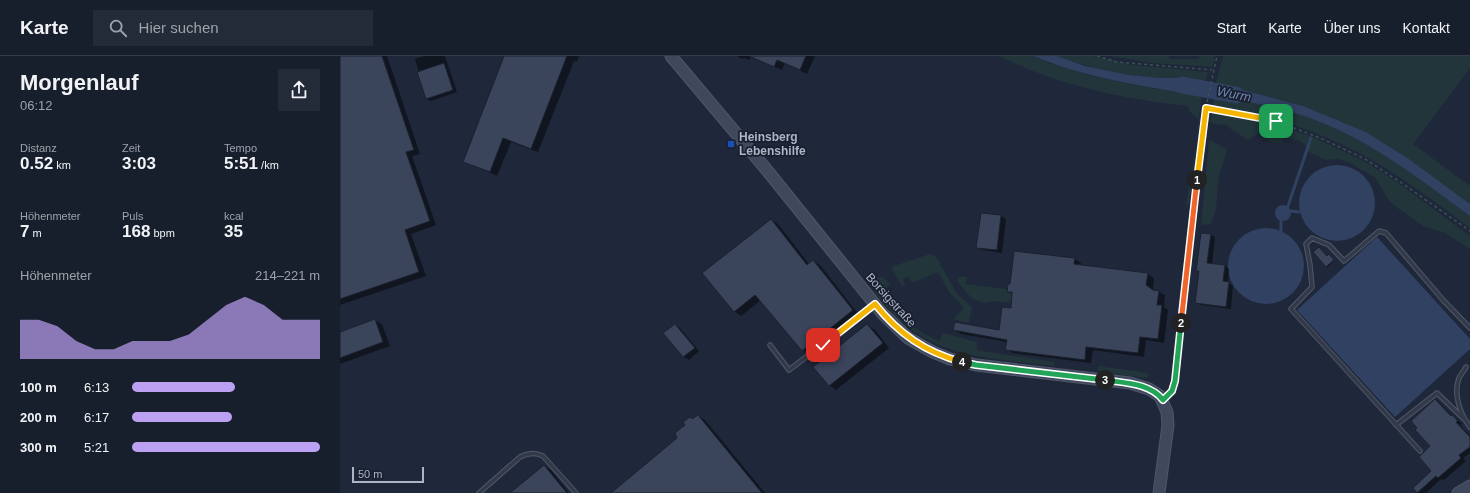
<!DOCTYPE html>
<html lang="de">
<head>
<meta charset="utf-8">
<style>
	:root { --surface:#171e2c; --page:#242b38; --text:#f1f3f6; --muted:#9ea2a9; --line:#363c48; --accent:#bca0f2 }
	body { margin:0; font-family:Helvetica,sans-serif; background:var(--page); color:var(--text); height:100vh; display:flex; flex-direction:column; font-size:15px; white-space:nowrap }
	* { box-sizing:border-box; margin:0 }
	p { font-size:13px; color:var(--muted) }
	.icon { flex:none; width:22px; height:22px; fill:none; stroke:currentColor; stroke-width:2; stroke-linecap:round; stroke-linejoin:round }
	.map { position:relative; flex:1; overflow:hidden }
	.drawer { display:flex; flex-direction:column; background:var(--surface); width:340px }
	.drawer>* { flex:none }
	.scale { position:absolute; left:12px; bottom:10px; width:72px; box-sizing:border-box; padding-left:4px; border:2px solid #adb4c7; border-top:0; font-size:11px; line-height:14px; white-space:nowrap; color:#adb4c7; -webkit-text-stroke:3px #181f2e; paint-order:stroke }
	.pin { position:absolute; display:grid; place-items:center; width:34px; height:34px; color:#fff; margin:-17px; border-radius:8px; box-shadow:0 2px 6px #0006 }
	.km { position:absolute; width:20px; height:20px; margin:-10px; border-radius:50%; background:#222; color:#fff; font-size:11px; line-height:20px; text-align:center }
	.round { display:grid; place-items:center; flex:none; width:42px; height:42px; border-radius:0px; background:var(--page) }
	.overview { display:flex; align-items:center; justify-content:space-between; height:68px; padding:0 20px }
	h1 { font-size:22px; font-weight:800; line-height:30px }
	.figures { display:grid; grid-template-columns:repeat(3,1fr); gap:6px; height:68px; padding:4px 20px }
	.figures div { display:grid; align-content:center }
	.figures b { font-size:17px; font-weight:800 }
	.figures small { font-size:11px; font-weight:400 }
	.figures p { font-size:11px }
	.chart { height:112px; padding:8px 20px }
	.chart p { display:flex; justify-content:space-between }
	.chart svg { width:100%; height:72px; margin-top:4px; fill:var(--accent); opacity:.7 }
	ul { padding:0 20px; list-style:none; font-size:13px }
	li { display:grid; grid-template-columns:64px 48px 1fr; align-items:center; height:30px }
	li i { height:10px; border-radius:5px; background:var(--accent) }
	header { display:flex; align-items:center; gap:24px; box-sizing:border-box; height:56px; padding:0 20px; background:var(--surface); border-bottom:1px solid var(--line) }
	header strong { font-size:19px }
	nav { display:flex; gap:22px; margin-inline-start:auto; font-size:14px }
	.search { width:280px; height:36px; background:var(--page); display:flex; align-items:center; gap:10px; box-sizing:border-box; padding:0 14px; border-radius:0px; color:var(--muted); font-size:15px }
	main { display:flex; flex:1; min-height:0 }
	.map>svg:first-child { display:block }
	.green { fill:#21353b }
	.water { fill:#304162 }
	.shadow { fill:#0007 }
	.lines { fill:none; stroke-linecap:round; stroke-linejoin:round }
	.stream { stroke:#304162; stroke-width:3 }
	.river { stroke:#304162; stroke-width:17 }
	.building { fill:#3a445a; stroke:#1a2130 }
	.lane-casing { stroke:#505768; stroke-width:5.5 }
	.secondary-casing { stroke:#505768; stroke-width:13 }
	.path { stroke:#3b5155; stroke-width:1.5; stroke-dasharray:3 3; stroke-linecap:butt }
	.lane { stroke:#323a4a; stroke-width:3.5 }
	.secondary { stroke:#40485d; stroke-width:11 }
	.split-1-casing { stroke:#fff; stroke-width:8 }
	.split-2-casing { stroke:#fff; stroke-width:8 }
	.split-3-casing { stroke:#fff; stroke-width:8 }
	.split-4-casing { stroke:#fff; stroke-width:8 }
	.split-5-casing { stroke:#fff; stroke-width:8 }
	.split-1 { stroke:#f5b400; stroke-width:5 }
	.split-2 { stroke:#f0652b; stroke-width:5 }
	.split-3 { stroke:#22a559; stroke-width:5 }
	.split-4 { stroke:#22a559; stroke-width:5 }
	.split-5 { stroke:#f5b400; stroke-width:5 }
	.transit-dot { fill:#1a4fb4; stroke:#181f2e; stroke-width:1.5 }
	.labels { text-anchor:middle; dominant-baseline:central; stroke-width:3.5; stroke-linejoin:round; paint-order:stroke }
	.poi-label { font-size:12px; font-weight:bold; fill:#adb4c7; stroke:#181f2e; text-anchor:start }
	.street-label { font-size:12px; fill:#adb4c7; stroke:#181f2e }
	.water-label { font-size:13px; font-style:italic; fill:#7287b2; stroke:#181f2e }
</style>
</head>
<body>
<header>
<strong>Karte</strong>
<div class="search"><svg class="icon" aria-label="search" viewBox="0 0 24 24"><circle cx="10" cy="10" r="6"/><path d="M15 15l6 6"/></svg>Hier suchen</div>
<nav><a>Start</a><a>Karte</a><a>Über uns</a><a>Kontakt</a></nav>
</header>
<main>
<section class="drawer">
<div class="overview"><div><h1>Morgenlauf</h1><p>06:12</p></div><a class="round"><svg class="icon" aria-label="share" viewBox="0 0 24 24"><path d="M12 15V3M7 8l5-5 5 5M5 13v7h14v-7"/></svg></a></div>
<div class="figures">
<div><p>Distanz</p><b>0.52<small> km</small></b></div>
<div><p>Zeit</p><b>3:03</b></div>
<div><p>Tempo</p><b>5:51<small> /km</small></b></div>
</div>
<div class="figures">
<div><p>Höhenmeter</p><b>7<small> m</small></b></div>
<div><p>Puls</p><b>168<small> bpm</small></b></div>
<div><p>kcal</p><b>35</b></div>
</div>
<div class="chart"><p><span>Höhenmeter</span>214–221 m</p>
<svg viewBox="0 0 160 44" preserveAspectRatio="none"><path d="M0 44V20L10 20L20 24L30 33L40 38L50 38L60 33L70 33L80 33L90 29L100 20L110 11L120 6L130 11L140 20L150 20L160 20V44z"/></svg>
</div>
<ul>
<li><b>100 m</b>6:13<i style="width:55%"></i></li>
<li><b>200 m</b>6:17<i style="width:53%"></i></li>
<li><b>300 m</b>5:21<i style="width:100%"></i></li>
</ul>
</section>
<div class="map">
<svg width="1130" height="437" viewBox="0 0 1130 437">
	<rect width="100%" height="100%" fill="#1f283a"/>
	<path class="green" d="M659,0H694L709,7L752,20L800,30L853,39L862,37L849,149H846L860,64L850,56L847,50C783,43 717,29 659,0Z
		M717,0H752L794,9L868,16L865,27C846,22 827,23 807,21C777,18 746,11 717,0Z
		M771,0H828L831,3H858L860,0H875L872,11L813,7Z
		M883,0H1130V12L1073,88L1130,130V148L1069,103L1026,76L963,50L876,27Z
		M874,38C906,46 940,51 972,63C1031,84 1080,124 1130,160V172C1104,152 1078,133 1050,115C1020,95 985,80 951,68C926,59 899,56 873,51Z
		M873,54L929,65L975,82L1024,105L1057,126L1130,180V193L1103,176L1083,170L1059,153L1049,145L1036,122L1008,106L998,103L987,104L970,97L964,88L958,84L945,82L942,87C934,88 927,85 922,78L918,77L908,84L892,74L887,69L882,68L878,69L870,66Z
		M869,84L887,93C885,103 881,112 879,121C876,137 879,155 870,168L861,169Z
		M590,198L595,200L598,204L617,238L632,251L629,267L613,263L624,252L609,236L598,216L572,227L569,221L563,223L565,230L561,229L551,211Z
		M538,221H543L550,228L541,238L561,261L579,275L599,285L603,277L637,286V294L714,306V310C652,302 591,303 547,251C542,245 536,239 532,232L534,226Z
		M620,221H627L626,228L666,233V236L672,237L670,247L654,245L644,247L633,243L626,236L618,226V222Z
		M758,310L808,317V321L805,322L760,316L758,314Z"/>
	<path class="water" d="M694,0H717L745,10L789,19L820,22H840L865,27L862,37L853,39C799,29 744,22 694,0Z
		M876,27L963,50L1026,76L1069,103L1130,148V160C1080,124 1031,84 972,63C940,51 906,46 874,38Z
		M959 147a38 38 0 1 1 76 0a38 38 0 1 1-76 0Z
		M935 157a8 8 0 1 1 16 0a8 8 0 1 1-16 0Z
		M888 210a38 38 0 1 1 76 0a38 38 0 1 1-76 0Z
		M1037,181L1130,283V293L1055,361L957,254Z"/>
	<path class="shadow" d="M0,0H47L80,98L72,100L96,169L71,178L86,220L0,249Z
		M84,0H105L117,36L91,45L87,43L75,3Z
		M165,0H239L237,6L234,5L198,96L171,86L157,120L124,105Z
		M397,0H475L467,18L445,7L442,14L411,1L409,4L405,2L402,3Z
		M642,158L661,160L666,163L662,197L643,194L638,191Z
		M431,164L438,168L469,208L473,205L480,209L519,259L470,298L463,294L421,244L401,260L394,255Z
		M871,179L875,181L872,209L885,210L889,213L888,227L893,230L891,253L861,249L857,247L860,216L857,214Z
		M990,200L994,205L988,211L987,210V201Z
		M735,203L741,207V210L807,218L814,222L813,233L825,239L824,251L828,254L824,287L806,284L804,301L753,294L751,307L673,297L666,293L667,286L621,278L614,274L660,275L671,253L673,238L668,235Z
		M35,264L42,268L50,290L0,308V277Z
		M335,269L340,272L359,295L349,304L344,301L325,277Z
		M527,269L535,274L549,292L496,334L489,329Z
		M1095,344L1100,347L1112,360L1117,363L1122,368L1120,369L1130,380V397L1123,402L1126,405L1104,424L1101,423L1086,437H1079L1074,432L1093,415L1092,390Z
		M358,360L365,364L425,437H272L338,382L350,362L353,364Z
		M204,410L211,414L229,437H172Z"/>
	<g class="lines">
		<path class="stream" d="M948,150L971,82
			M951,155L959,156
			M941,175V164"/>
		<path class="river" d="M842,29L896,39"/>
	</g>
	<path class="building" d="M0,0H42L74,94L66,96L90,165L65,174L79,216L0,243Z
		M164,0H227L191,93L163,82L150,116L123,106Z
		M409,0H466L460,14L437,4L434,11Z
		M104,7L113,34L86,43L77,16Z
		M641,157L661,159L657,194L636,192Z
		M431,163L467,209L473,204L513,254L462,295L415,239L394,256L362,217Z
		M861,177L871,178L867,207L885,209L883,225L889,226L886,251L855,247L859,215H856Z
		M979,191L987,200L989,198L994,204L986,211L973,196Z
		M674,195L735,202L734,208L808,217L806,229L813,234L819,235L817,249H822L818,283L800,281L798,297L746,291L745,304L665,294L667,284L613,274L615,266L659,274L662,251L671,252L672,236H667L668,228H670Z
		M35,263L43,286L0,302V276Z
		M335,268L355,292L343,301L323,277Z
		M527,268L543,287L489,330L473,311Z
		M1095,343L1111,360L1112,359L1118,365L1116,366L1130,381V391L1119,399L1121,402L1098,422L1096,420L1077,437L1073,432L1091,415L1079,401L1090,390L1075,374L1077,372L1071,365Z
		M358,359L422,437H271L337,382L335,377L345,369L343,366L350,361L352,363Z
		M204,409L227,437H170Z"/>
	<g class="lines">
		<g class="lane-casing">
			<path id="lane" d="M430,289L449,314L534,249
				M1126,311C1124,315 1121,318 1119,322C1113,338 1120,358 1130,371
				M1056,369L1097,337L1124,363
				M1080,395L951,253L972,231L970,209L966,188L972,182L989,189L1004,205L1039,175L1046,177L1103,244L1130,272
				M139,437L180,401C188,397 195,396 203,400L236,437"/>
		</g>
		<g class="secondary-casing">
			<path id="secondary" d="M331,0L426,113L542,257L568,282L593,296L610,303L636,309L790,327L809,333L820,340L827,356L828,369L819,437
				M1118,437L1130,430"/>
		</g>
		<path class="path" d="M757,0L777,6L872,14
			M866,51L936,65L980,82L1025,103L1066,130L1130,175
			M830,337L835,325L866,51L877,0"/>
		<use href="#lane" class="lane"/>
		<use href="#secondary" class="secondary"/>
	</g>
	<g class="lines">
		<g class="split-1-casing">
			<path id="split-1" d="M857,124L866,52L936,65"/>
		</g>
		<g class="split-2-casing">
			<path id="split-2" d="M841,267L857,124"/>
		</g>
		<g class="split-3-casing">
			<path id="split-3" d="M765,324C784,327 810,327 823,344L832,335L835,325L841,267"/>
		</g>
		<g class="split-4-casing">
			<path id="split-4" d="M622,306L636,309L765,324"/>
		</g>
		<g class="split-5-casing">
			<path id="split-5" d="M483,289L535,248C559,278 585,296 622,306"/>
		</g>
		<use href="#split-1" class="split-1"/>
		<use href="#split-2" class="split-2"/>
		<use href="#split-3" class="split-3"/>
		<use href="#split-4" class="split-4"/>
		<use href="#split-5" class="split-5"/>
	</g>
	<rect class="transit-dot" x="387" y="84" width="8" height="8" rx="2"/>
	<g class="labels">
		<g class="poi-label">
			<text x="399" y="81">Heinsberg<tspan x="399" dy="14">Lebenshilfe</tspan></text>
		</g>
		<g class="street-label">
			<text transform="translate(551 244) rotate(48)">Borsigstraße</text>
		</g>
		<g class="water-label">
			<text transform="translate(894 38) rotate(11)">Wurm</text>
		</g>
	</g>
</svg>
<div class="scale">50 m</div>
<div class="pin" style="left:936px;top:65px;background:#1e9e55"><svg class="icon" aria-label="arrive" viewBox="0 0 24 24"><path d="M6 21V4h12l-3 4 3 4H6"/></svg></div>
<div class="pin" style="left:483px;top:289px;background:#d93025"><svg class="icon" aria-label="check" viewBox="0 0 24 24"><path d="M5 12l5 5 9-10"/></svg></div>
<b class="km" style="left:857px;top:124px">1</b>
<b class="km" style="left:841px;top:267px">2</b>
<b class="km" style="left:765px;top:324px">3</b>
<b class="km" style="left:622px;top:306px">4</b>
</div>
</main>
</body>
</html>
